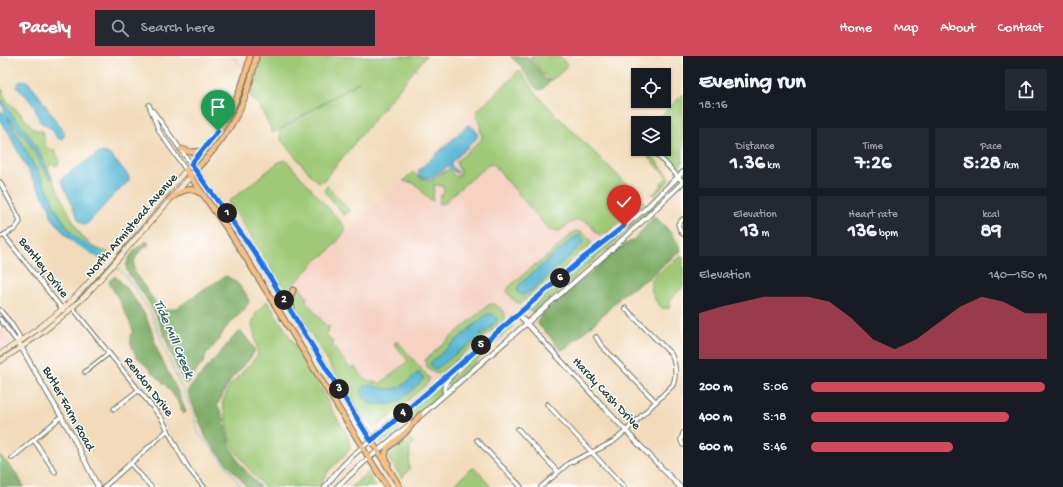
<!DOCTYPE html>
<html lang="en">
<head>
<meta charset="utf-8">
<style>
	:root { --surface:#171b24; --page:#242831; --text:#f1f3f6; --muted:#9ea1a6; --accent:#d1495b }
	body { margin:0; font-family:"Gochi Hand",sans-serif; background:var(--page); color:var(--text); height:100vh; display:flex; flex-direction:column; font-size:15px; white-space:nowrap }
	* { box-sizing:border-box; margin:0 }
	p { font-size:13px; color:var(--muted) }
	.icon { flex:none; width:22px; height:22px; fill:none; stroke:currentColor; stroke-width:2; stroke-linecap:round; stroke-linejoin:round }
	.map { position:relative; flex:1; overflow:hidden }
	.panel { display:flex; flex-direction:column; background:var(--surface); width:380px }
	.panel>* { flex:none }
	.controls { position:absolute; left:631px; top:12px; display:grid; gap:8px }
	.controls a { display:grid; place-items:center; width:40px; height:40px; border-radius:0px; background:var(--surface); box-shadow:0 1px 3px #0004; font-size:20px }
	.pin { position:absolute; display:grid; place-items:center; width:34px; height:34px; color:#fff; margin:-41px -17px; border-radius:50% 50% 50% 0; rotate:-45deg; box-shadow:0 0 4px #0007 }
	.pin .icon { rotate:45deg }
	.km { position:absolute; width:20px; height:20px; margin:-10px; border-radius:50%; background:#222; color:#fff; font-size:11px; line-height:20px; text-align:center }
	.round { display:grid; place-items:center; flex:none; width:42px; height:42px; border-radius:0px; background:var(--page) }
	.overview { display:flex; align-items:center; justify-content:space-between; height:68px; padding:0 16px }
	h1 { font-size:22px; font-weight:700; line-height:30px }
	.metrics { display:grid; grid-template-columns:repeat(3,1fr); gap:6px; height:68px; padding:4px 16px }
	.metrics div { display:grid; align-content:center; border-radius:0px; background:var(--page); text-align:center }
	.metrics b { font-size:20px; font-weight:700 }
	.metrics small { font-size:11px; font-weight:400 }
	.metrics p { font-size:11px }
	.chart { height:112px; padding:8px 16px }
	.chart p { display:flex; justify-content:space-between }
	.chart svg { width:100%; height:72px; margin-top:4px; fill:var(--accent); opacity:.7 }
	ul { padding:0 16px; list-style:none; font-size:13px }
	li { display:grid; grid-template-columns:64px 48px 1fr; align-items:center; height:30px }
	li i { height:10px; border-radius:5px; background:var(--accent) }
	header { display:flex; align-items:center; gap:24px; box-sizing:border-box; height:56px; padding:0 20px; background:var(--accent); color:#fff }
	header strong { font-size:19px }
	nav { display:flex; gap:22px; margin-inline-start:auto; font-size:14px }
	.search { width:280px; height:36px; background:var(--page); display:flex; align-items:center; gap:10px; box-sizing:border-box; padding:0 14px; border-radius:0px; color:var(--muted); font-size:15px }
	main { display:flex; flex:1; min-height:0 }
	.map>svg:first-child { display:block }
	.built { fill:#f5d2c2 }
	.green { fill:#9fc976; stroke:#5f8355; fill-rule:evenodd }
	.forest { fill:#7fad67; stroke:#4f754e }
	.water { fill:#56b7d4; stroke:#3a7a84 }
	.lines { fill:none; stroke-linecap:round; stroke-linejoin:round }
	.stream { stroke:#56b7d4; stroke-width:1 }
	.river { stroke:#56b7d4; stroke-width:6 }
	.minor-casing { stroke:#697463; stroke-width:5.5 }
	.tertiary-casing { stroke:#697463; stroke-width:6 }
	.secondary-casing { stroke:#697463; stroke-width:6 }
	.primary-casing { stroke:#697463; stroke-width:7 }
	.minor { stroke:#fff; stroke-width:3.5 }
	.tertiary { stroke:#fff; stroke-width:4 }
	.secondary { stroke:#fce5cf; stroke-width:4.5 }
	.primary { stroke:#f7be87; stroke-width:5 }
	.route-casing { stroke:#fff; stroke-width:8 }
	.route { stroke:#1a73e8; stroke-width:5 }
	.labels { text-anchor:middle; dominant-baseline:central; stroke-width:3; stroke-linejoin:round; paint-order:stroke }
	.street-label { font-size:13px; fill:#1f3d34; stroke:#fff }
	.water-label { font-size:14px; font-style:italic; fill:#306264; stroke:#fff }
</style>
</head>
<body>
<header>
<strong>Pacely</strong>
<div class="search"><svg class="icon" aria-label="search" viewBox="0 0 24 24"><circle cx="10" cy="10" r="6"/><path d="M15 15l6 6"/></svg>Search here</div>
<nav><a>Home</a><a>Map</a><a>About</a><a>Contact</a></nav>
</header>
<main>
<div class="map">
<svg width="683" height="431" viewBox="0 0 683 431">
	<rect width="100%" height="100%" fill="#fff"/>
	<filter id="ink" filterUnits="userSpaceOnUse"><feTurbulence type="fractalNoise" baseFrequency=".025" numOctaves="2"/><feDisplacementMap in="SourceGraphic" scale="8" xChannelSelector="R" yChannelSelector="G"/><feConvolveMatrix kernelMatrix="1 2 1 2 8 2 1 2 1" color-interpolation-filters="sRGB"/></filter>
	<filter id="wash" filterUnits="userSpaceOnUse"><feTurbulence type="fractalNoise" baseFrequency=".012" numOctaves="4" result="noise"/><feDisplacementMap in="SourceGraphic" scale="16" xChannelSelector="R" yChannelSelector="G"/><feGaussianBlur stdDeviation="0.9" result="paint"/><feColorMatrix in="noise" values="0 0 0 0 0 0 0 0 0 0 0 0 0 0 0 0 0 1.4 0 .05"/><feComposite in="paint" operator="in"/></filter>
	<g filter="url(#wash)">
		<rect width="100%" height="100%" fill="#f2dbbb"/>
		<path class="built" d="M519,14L540,42L556,59L644,145V147L636,156L593,190L580,196L576,200L569,206L565,212L541,230L521,247L498,269L470,293L459,301L388,362L376,371H373L357,352L334,316L321,293L303,266L288,239L289,233L318,203L328,196L345,176L413,116L494,38L511,23Z
			M0,269L13,288L0,296Z"/>
		<path class="green" d="M261,0H426L324,124L320,126H317L281,84L279,75L360,25L273,77L257,46L250,41Z
			M530,0H560L567,9L566,12L553,23L549,25L536,7Z
			M519,14L540,42L556,59L644,145V147L619,166L605,178L599,179C595,176 592,170 588,167C571,155 565,182 549,174L493,108L488,109L459,133L445,147L439,148L440,140L444,137L443,130L434,129L433,145C424,142 422,131 413,127C410,126 406,126 403,125L413,116C418,121 421,124 428,123L432,126L437,120L449,113L456,121L461,118L456,106L480,85L482,82L480,70L476,56C490,42 506,29 519,14Z
			M0,31L4,35L2,36L8,46L19,56L32,71L36,74L42,75C47,86 40,90 55,95C57,100 61,105 58,109L56,110L51,108L48,112L56,131L77,173L82,180L93,191L109,197L102,204L71,184L65,178L77,185L55,152L48,135L9,64L8,61V60L28,85L48,121L51,122C46,108 38,92 29,80C24,73 18,67 13,60C8,55 6,47 0,42Z
			M682,39L683,40V107L678,111H676L658,93H664V67H654Z
			M649,100H651L655,103L670,122C667,129 659,135 654,140L651,137L653,138L662,130L661,127L667,121L649,102Z
			M286,104L345,171V176L328,196L318,203L289,233L288,239L286,238L242,166L228,146L279,106Z
			M327,130L350,155L344,159L326,137L324,134Z
			M660,143L654,150L642,162L537,254L532,257L529,254L577,210L636,165Z
			M575,175C581,175 589,180 591,186C591,188 590,190 589,192L580,196L569,206L565,212L541,230L521,247H518C513,244 508,240 507,234L509,231L533,210L542,205ZM567,188H582L546,222L528,237L519,229Z
			M680,201H683V231L671,242L669,252H662C660,250 658,248 656,245C653,240 649,229 652,224C656,218 674,205 680,201Z
			M299,230H300L301,234L307,241L306,245L327,271L330,270L326,278L334,287L332,289L349,311L352,312L355,311C361,319 367,328 378,326L380,328L408,305L394,287L396,286L399,287L429,322L428,327L388,362L376,371H373L357,352L334,316L321,293L311,278L292,248L293,240L296,233ZM418,317L421,318L423,322V324L397,346L371,347L364,342L381,332L392,333L401,331Z
			M267,245L316,322L333,356L348,380L350,387V394L329,414L318,431H264L249,413L238,398L230,385L227,365L222,348L229,331L258,299L256,286L252,268L256,257Z
			M492,248H495C500,252 508,257 504,265L439,318C433,318 426,311 425,305L426,303L488,249ZM487,258L495,267L474,286L458,296L435,313L431,310V306Z
			M512,268V272L487,293L473,310L450,330H448L450,323L477,299L496,280L506,272Z
			M444,325L441,337L437,341L389,382L381,387L377,385L378,383L382,379Z
			M407,378L414,387L410,391L409,414L402,422C398,416 394,411 390,406C383,394 398,385 407,378Z
			M475,412L491,431H451L471,413Z
			M367,417L376,431H351Z"/>
		<path class="forest" d="M510,0H527L537,11L546,24L550,26L543,33L538,34L534,30L520,10Z
			M654,160C664,168 678,183 681,195L667,206L649,222L625,237L601,261L570,289L562,294L558,291L550,281L542,273L538,268V264L542,258L592,216L620,192L636,182Z
			M145,186H148L149,189L139,196L135,203L134,208V215L154,245L162,253L168,254L177,252L204,233L226,220C237,225 246,234 249,246L244,254L225,273L218,285L206,299L204,305L186,329C171,304 165,275 151,250C144,237 134,227 127,215C124,203 136,192 145,186Z
			M115,220L120,225L129,235L145,259L151,273L158,296L179,338L186,356L184,358L179,350L177,344L169,333L136,300L131,288L130,281L133,275L131,269L120,246L112,232L109,225Z
			M241,275L252,289L255,295L248,305L232,322L217,349L224,363L229,387L240,408L260,431H247L207,384L187,335L236,278Z
			M0,399L17,418L24,431H0Z"/>
		<path class="water" d="M22,24L27,25L33,31L63,75L65,78L62,83H60L57,82L52,73L40,66L34,50L26,40L17,32V30L18,27Z
			M0,42L7,50L12,60L18,65L30,81L38,95L50,119L51,124L48,121L28,85L8,61L9,64L48,135L55,152L77,186L65,178L51,161L50,152L33,124L15,90L9,77L0,65V54L2,57L5,56C3,49 0,50 0,42Z
			M468,69C474,71 480,78 476,83L451,107C451,112 458,114 458,118L448,111H447L433,121L432,124L429,121L424,122L419,120L418,115Z
			M103,96L109,98L125,115L129,121V125L113,140L88,167L85,169L83,168L79,165L61,124L64,120L80,110L97,98Z
			M576,180H580L584,184L582,188L546,222L528,237L523,239C516,238 516,233 520,228Z
			M487,258H493L496,261L497,265L474,286L458,296L439,311L434,313L431,310V306Z
			M418,317L421,318L423,322V324C416,330 405,342 397,346C392,349 376,349 370,347C364,344 357,334 365,330C372,327 385,335 395,333C405,330 410,322 418,317Z"/>
		<g class="lines">
			<path class="stream" d="M232,0L242,10
				M101,199L106,203
				M115,210L124,218L150,254L166,296L193,358L198,376L202,382L223,405L241,431"/>
			<path class="river" d="M72,180L77,186L101,199"/>
		</g>
	</g>
	<g filter="url(#ink)">
		<g class="lines">
			<g class="minor-casing">
				<path id="minor" d="M149,49L159,75L186,114
					M153,55L191,108
					M636,77L638,78
					M652,93L683,126
					M0,126L19,162L20,166L15,173L0,181
					M683,163L678,168L680,174L683,178
					M4,179L63,254
					M72,251L162,363L180,398L189,413L204,431
					M0,254L10,266L19,280V287
					M0,263L15,283L19,287
					M596,281L601,289L656,346
					M85,316L109,297
					M547,348L624,431
					M114,353L139,334
					M518,373L558,416
					M683,377L681,384L683,389
					M34,384L55,416
					M477,384L521,431
					M12,402L62,360
					M131,408L151,431
					M104,431L168,374
					M541,431L569,407L601,392L614,385L626,375L673,329C677,318 676,309 671,298L625,252"/>
			</g>
			<g class="tertiary-casing">
				<path id="tertiary" d="M518,258L626,375L680,431
					M20,289L41,326L72,379L98,431
					M445,337C443,328 447,323 454,317
					M419,361L612,193L648,160L683,126
					M325,431L337,416L351,401L582,203L618,176L644,154L683,116
					M337,431L362,408L410,368"/>
			</g>
			<g class="secondary-casing">
				<path id="secondary" d="M0,298C25,283 48,267 69,247C83,234 95,219 108,205C134,175 160,144 186,114
					M0,305C33,285 58,266 86,239L190,121"/>
			</g>
			<g class="primary-casing">
				<path id="primary" d="M250,0C245,25 235,50 221,71C210,87 198,100 186,114L230,177L251,210L387,431
					M181,93L191,96L202,95
					M191,108L255,197L400,431
					M190,121C201,107 214,95 224,80C241,56 251,29 256,0
					M170,143C180,136 188,129 200,137
					M292,252C289,246 290,240 293,234
					M388,408L385,400L387,392L405,377L420,359"/>
			</g>
			<use href="#minor" class="minor"/>
			<use href="#tertiary" class="tertiary"/>
			<use href="#secondary" class="secondary"/>
			<use href="#primary" class="primary"/>
		</g>
	</g>
	<g class="lines" filter="url(#ink)">
		<g class="route-casing">
			<path id="route" d="M218,75L191,108L255,197L371,385L582,203L624,170"/>
		</g>
		<use href="#route" class="route"/>
	</g>
	<g class="labels">
		<g class="street-label">
			<text transform="translate(132 170) rotate(-49)">North Armistead Avenue</text>
			<text transform="translate(43 212) rotate(52)">Bentley Drive</text>
			<text transform="translate(148 331) rotate(52)">Rendon Drive</text>
			<text transform="translate(606 338) rotate(47)">Hardy Cash Drive</text>
			<text transform="translate(68 353) rotate(61)">Butler Farm Road</text>
		</g>
		<g class="water-label">
			<text transform="translate(173 283) rotate(67)">Tide Mill Creek</text>
		</g>
	</g>
</svg>
<div class="controls">
<a><svg class="icon" aria-label="locate" viewBox="0 0 24 24"><circle cx="12" cy="12" r="6"/><path d="M12 2v4M12 18v4M2 12h4M18 12h4"/></svg></a>
<a><svg class="icon" aria-label="layers" viewBox="0 0 24 24"><path d="M12 4l9 5-9 5-9-5zM3 14l9 5 9-5"/></svg></a>
</div>
<div class="pin" style="left:218px;top:75px;background:#1e9e55"><svg class="icon" aria-label="arrive" viewBox="0 0 24 24"><path d="M6 21V4h12l-3 4 3 4H6"/></svg></div>
<div class="pin" style="left:624px;top:170px;background:#d93025"><svg class="icon" aria-label="check" viewBox="0 0 24 24"><path d="M5 12l5 5 9-10"/></svg></div>
<b class="km" style="left:227px;top:157px">1</b>
<b class="km" style="left:284px;top:244px">2</b>
<b class="km" style="left:339px;top:333px">3</b>
<b class="km" style="left:403px;top:357px">4</b>
<b class="km" style="left:481px;top:289px">5</b>
<b class="km" style="left:560px;top:222px">6</b>
</div>
<section class="panel">
<div class="overview"><div><h1>Evening run</h1><p>18:16</p></div><a class="round"><svg class="icon" aria-label="share" viewBox="0 0 24 24"><path d="M12 15V3M7 8l5-5 5 5M5 13v7h14v-7"/></svg></a></div>
<div class="metrics">
<div><p>Distance</p><b>1.36<small> km</small></b></div>
<div><p>Time</p><b>7:26</b></div>
<div><p>Pace</p><b>5:28<small> /km</small></b></div>
</div>
<div class="metrics">
<div><p>Elevation</p><b>13<small> m</small></b></div>
<div><p>Heart rate</p><b>136<small> bpm</small></b></div>
<div><p>kcal</p><b>89</b></div>
</div>
<div class="chart"><p><span>Elevation</span>140–150 m</p>
<svg viewBox="0 0 160 44" preserveAspectRatio="none"><path d="M0 44V16L10 12L20 9L30 6L40 6L50 6L60 9L70 19L80 32L90 38L100 32L110 22L120 12L130 6L140 9L150 16L160 16V44z"/></svg>
</div>
<ul>
<li><b>200 m</b>5:06<i style="width:99%"></i></li>
<li><b>400 m</b>5:18<i style="width:84%"></i></li>
<li><b>600 m</b>5:46<i style="width:60%"></i></li>
</ul>
</section>
</main>
</body>
</html>
